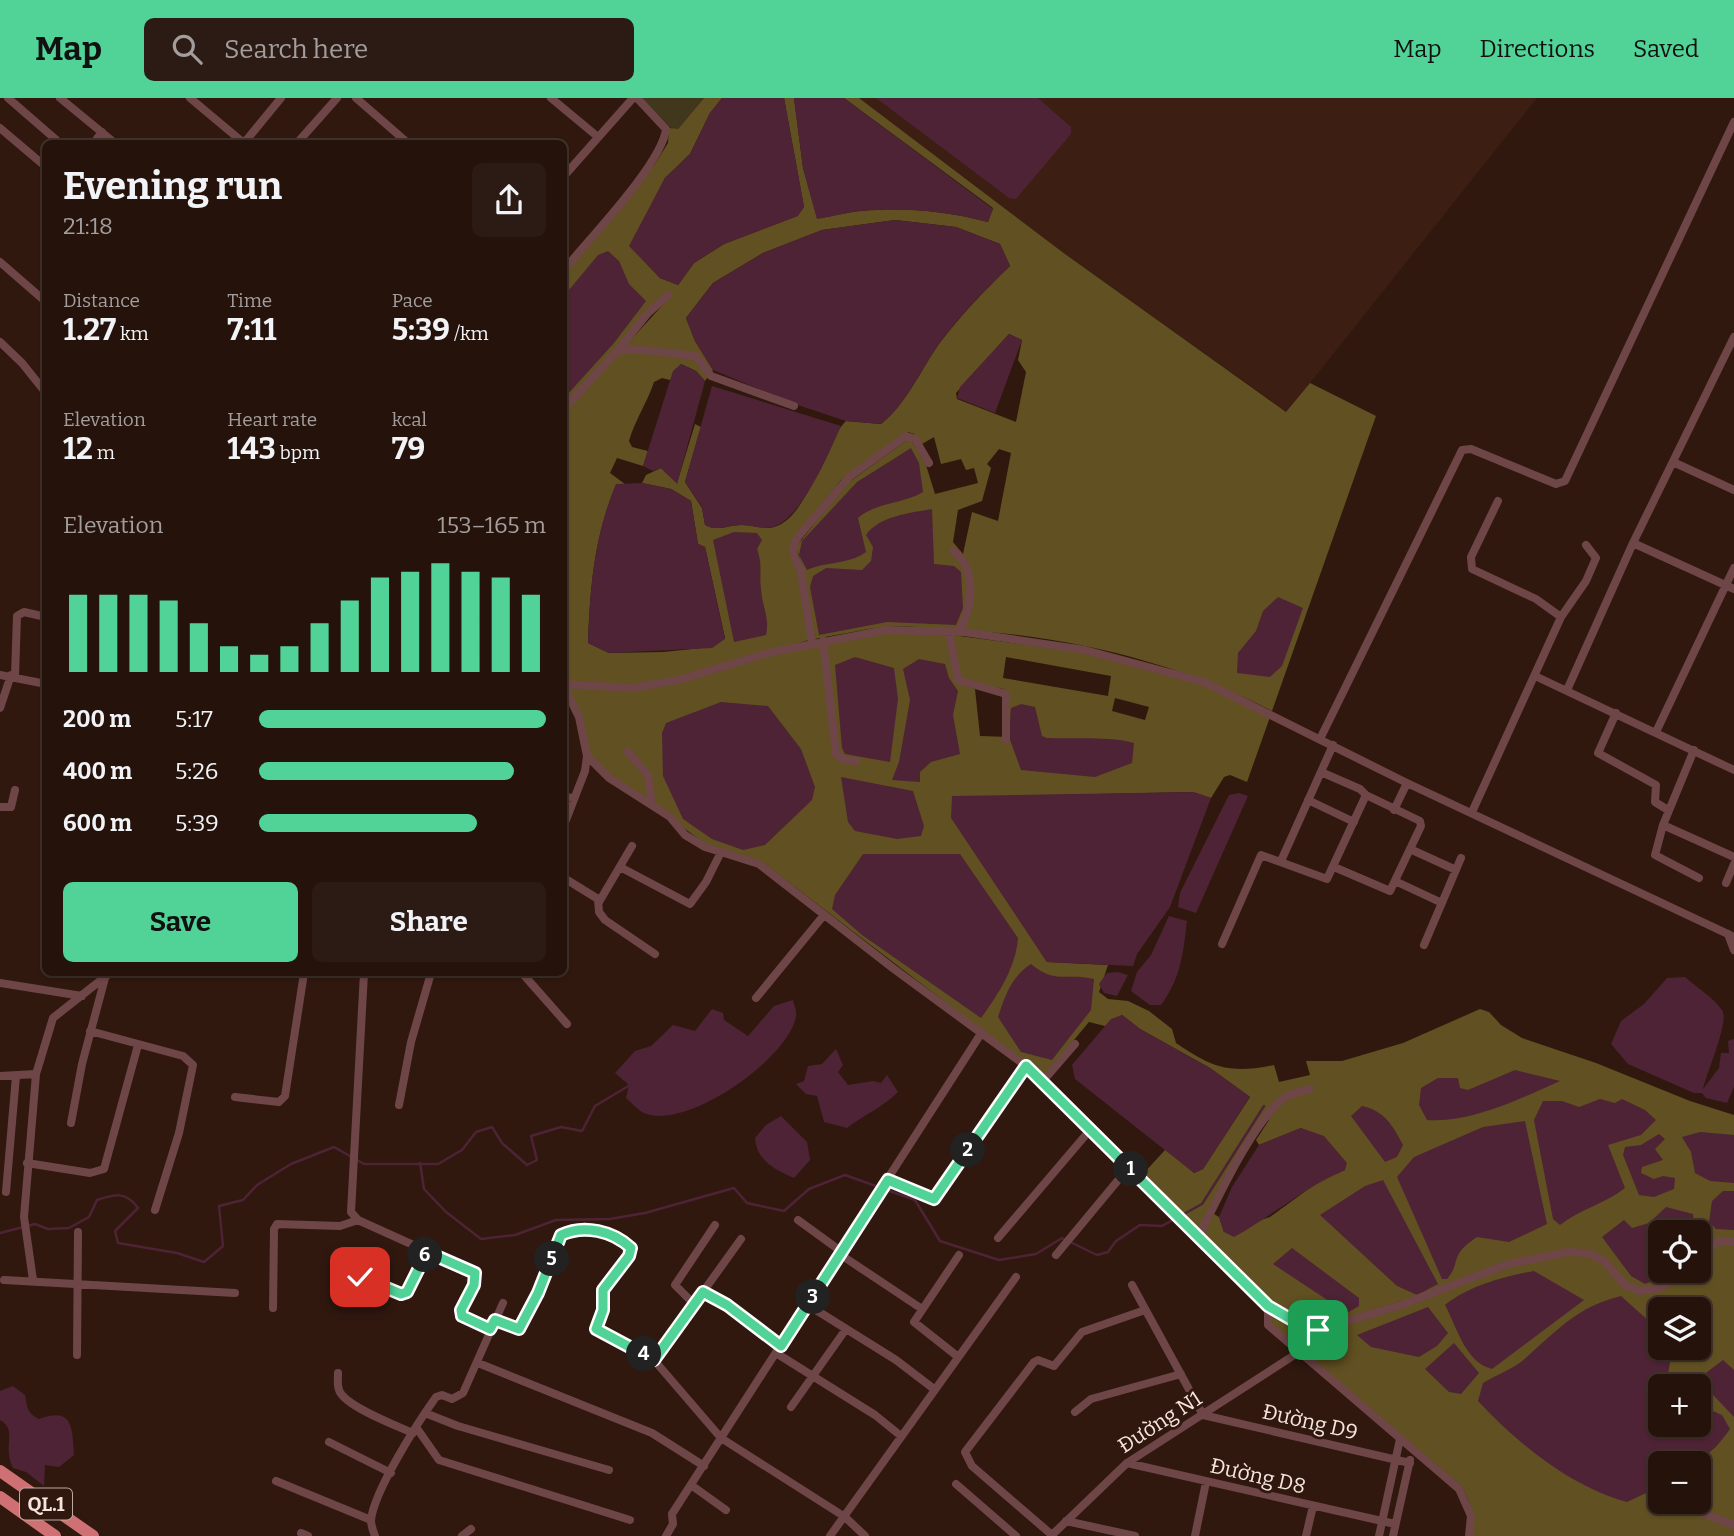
<!DOCTYPE html>
<html lang="en">
<head>
<meta charset="utf-8">
<style>
	:root { --surface:#24120b; --page:#2c1b14; --text:#f1f3f6; --muted:#a39e9d; --line:#41322c; --accent:#51d397 }
	body { margin:0; font-family:Bitter,serif; background:var(--page); color:var(--text); height:100vh; display:flex; flex-direction:column; font-size:26px; white-space:nowrap }
	* { box-sizing:border-box; margin:0 }
	p { font-size:23px; color:var(--muted) }
	.icon { flex:none; width:38px; height:38px; fill:none; stroke:currentColor; stroke-width:2; stroke-linecap:round; stroke-linejoin:round }
	.map { position:relative; flex:1; overflow:hidden }
	.details { position:absolute; left:42px; top:42px; width:525px; height:836px; display:flex; flex-direction:column; background:var(--surface); border-radius:10px; box-shadow:0 2px 5px #0004,0 0 0 2px var(--line) }
	.details>* { flex:none }
	.controls { position:absolute; left:1648px; top:1122px; display:grid; gap:14px }
	.controls a { display:grid; place-items:center; width:63px; height:63px; border-radius:10px; background:var(--surface); box-shadow:0 2px 5px #0004,0 0 0 2px var(--line); font-size:35px }
	.pin { position:absolute; display:grid; place-items:center; width:60px; height:60px; color:#fff; margin:-30px; border-radius:14px; box-shadow:0 4px 10px #0006 }
	.km { position:absolute; width:35px; height:35px; margin:-18px; border-radius:50%; background:#222; color:#fff; font-size:19px; line-height:35px; text-align:center }
	.round { display:grid; place-items:center; flex:none; width:74px; height:74px; border-radius:10px; background:var(--page) }
	.headline { display:flex; align-items:center; justify-content:space-between; height:119px; padding:0 21px }
	h1 { font-size:38px; font-weight:700; line-height:52px }
	.metrics { display:grid; grid-template-columns:repeat(3,1fr); gap:10px; height:119px; padding:7px 21px }
	.metrics div { display:grid; align-content:center }
	.metrics b { font-size:30px; font-weight:700 }
	.metrics small { font-size:19px; font-weight:400 }
	.metrics p { font-size:19px }
	.chart { height:196px; padding:14px 21px }
	.chart p { display:flex; justify-content:space-between }
	.chart svg { width:100%; height:126px; margin-top:7px; stroke:var(--accent); stroke-width:6 }
	.primary-button { display:flex; gap:14px; margin-top:auto; padding:14px 21px }
	.primary-button a { flex:1; height:80px; border-radius:10px; background:var(--accent); color:#111; font-size:28px; font-weight:700; line-height:80px; text-align:center }
	.primary-button a+a { background:var(--page); color:var(--text) }
	ul { padding:0 21px; list-style:none; font-size:23px }
	li { display:grid; grid-template-columns:112px 84px 1fr; align-items:center; height:52px }
	li i { height:18px; border-radius:9px; background:var(--accent) }
	header { display:flex; align-items:center; gap:42px; box-sizing:border-box; height:98px; padding:0 35px; background:var(--accent); color:#111 }
	header strong { font-size:33px }
	nav { display:flex; gap:38px; margin-inline-start:auto; font-size:24px }
	.search { width:490px; height:63px; background:var(--page); display:flex; align-items:center; gap:18px; box-sizing:border-box; padding:0 24px; border-radius:10px; color:var(--muted); font-size:26px }
	.map>svg:first-child { display:block }
	.built { fill:#3c1e12 }
	.green { fill:#41371c }
	.forest { fill:#615021; fill-rule:evenodd }
	.water { fill:#4e2335 }
	.lines { fill:none; stroke-linecap:round; stroke-linejoin:round }
	.stream { stroke:#4e2335; stroke-width:2.5 }
	.minor { stroke:#6f4647; stroke-width:8 }
	.trunk { stroke:#cf7074; stroke-width:12 }
	.route-casing { stroke:#fff; stroke-width:14 }
	.route { stroke:#51d397; stroke-width:9 }
	.labels { text-anchor:middle; dominant-baseline:central; stroke-width:6; stroke-linejoin:round; paint-order:stroke }
	.shield { fill:#30180f; stroke:#bba8a0; stroke-width:2 }
	.shield-label { font-size:19px; font-weight:bold; fill:#f6e5de }
	.street-label { font-size:21px; fill:#f6e5de; stroke:#30180f }
</style>
</head>
<body>
<header>
<strong>Map</strong>
<div class="search"><svg class="icon" aria-label="search" viewBox="0 0 24 24"><circle cx="10" cy="10" r="6"/><path d="M15 15l6 6"/></svg>Search here</div>
<nav><a>Map</a><a>Directions</a><a>Saved</a></nav>
</header>
<div class="map">
<svg width="1734" height="1438" viewBox="0 0 1734 1438">
	<rect width="100%" height="100%" fill="#30180f"/>
	<path class="built" d="M859,0H1537L1287,314L1065,156Z"/>
	<path class="green" d="M642,0H704L678,31L673,32Z"/>
	<path class="forest" d="M704,0H722L710,15L690,56L665,80L630,148L660,180L678,187L694,165L724,146L797,118L804,109L784,0H794L803,70L817,120C832,119 846,114 861,113C903,109 947,113 988,124L993,110L844,0H859L1065,156L1286,314L1310,285L1376,318L1272,613C1171,561 1055,535 942,531C923,530 902,527 883,529C860,532 837,537 815,541L804,473L796,449L845,387L910,340L926,367L935,396L978,385L974,370L966,372L961,361L941,366L934,339L922,346L914,336L908,334L841,382L790,447L798,476L809,542L681,579L631,587L564,583V177L655,66L668,45L669,30L678,31ZM895,122L956,129L1000,146L1010,168C985,192 960,218 939,246C920,273 907,305 881,326L846,323C823,345 807,427 769,430C760,430 750,427 742,427C727,427 718,434 705,427L702,410L685,384L701,329L695,326L677,385L661,370L646,377L642,385L671,391L691,403L698,446L705,449L725,540L712,549L663,554L609,555L588,545C590,490 594,438 616,387L625,386L610,375L617,360L643,368L648,353L632,349L629,343C635,322 647,305 654,284L662,280L670,282L681,266L696,273L705,283L713,272L695,243L686,220L713,185L763,155L822,132ZM666,194H669L670,199L574,304L570,300ZM1009,236L1022,242L1018,262L1026,274L1016,324L957,301L956,295ZM999,351L1011,355L998,423L972,414L963,456L953,444L958,412L982,403L991,370L987,366Z
		M886,535L947,537L955,583L975,591L980,638L1009,639C1015,564 999,604 960,580L952,537L1088,555L1204,587L1270,619L1247,684L1230,677L1224,679L1211,700L1193,694L952,699V720L1047,864L1108,867L1099,894L1108,901L1128,903L1149,913L1172,931L1176,945C1213,970 1229,976 1274,967L1279,984L1310,977L1306,963H1342L1403,945L1480,911L1489,914L1501,927L1522,940L1596,965L1690,1003L1734,1017V1141L1717,1140L1699,1157V1134H1661V1172L1684,1173L1660,1187L1641,1190L1627,1184L1606,1161L1568,1151L1318,1229C1275,1220 1234,1168 1201,1139L1214,1116L1219,1119L1224,1134L1270,1119L1318,1084L1345,1072L1301,1030L1259,1047L1256,1042L1269,1022L1267,1016L1197,1135L1141,1078L1166,1051L1194,1075L1203,1071L1250,999L1210,970L1140,931L1122,917L1105,928L1089,924L1043,979L761,763L706,746L611,678L590,657L567,589L679,585L773,557ZM1006,559L1111,578L1108,598L1003,580ZM1115,600L1149,609L1145,622L1112,613Z
		M1719,1146L1734,1147V1438H1472C1474,1418 1472,1406 1461,1388L1271,1226V1212L1305,1232L1402,1210L1509,1169L1568,1157L1588,1158L1602,1166L1624,1189L1661,1193L1692,1173L1699,1172V1166ZM1661,1211H1699V1250H1661ZM1661,1288H1699V1326H1661ZM1661,1365H1699V1404H1661Z"/>
	<path class="water" d="M722,0H784L804,109L798,118L724,146L694,165L678,187L660,180L629,148L665,80L690,56L710,15Z
		M794,0H844L993,111L988,124C947,113 903,109 861,113C846,114 832,119 817,121L803,70Z
		M876,0H1038L1071,29V36L1016,101L1009,100Z
		M895,122L956,129L1000,146L1010,168C985,192 960,217 939,246C920,273 907,305 881,326L846,323L795,306L713,272L695,243L686,220L713,185L763,155L822,132Z
		M608,153L619,163L629,186L646,203L614,245L567,297L564,294V198L598,157Z
		M1009,236L1022,242L995,315L957,300L960,289Z
		M681,266L696,273L705,283L677,386L661,370L653,373L643,368L673,273Z
		M712,288L841,328C829,355 802,420 773,429C763,432 751,427 741,427C727,427 718,434 705,427L702,409L685,384Z
		M911,350L919,365L923,394C903,406 876,404 858,420L866,454C848,467 827,463 807,472L799,457L802,443L857,384Z
		M642,385L671,391L691,403L698,446L705,449L725,541L712,550L609,555L588,545C590,490 594,438 616,386Z
		M932,411L934,466L954,468L961,474L963,510L956,527L887,524L819,537L810,489L813,478L826,470L862,472L871,463L873,449L866,437C879,418 910,415 932,411Z
		M734,434L757,435L762,442L757,451C763,468 759,474 761,491C762,508 770,520 766,537L734,544L713,442Z
		M1278,499L1303,510L1282,568L1270,579L1237,575L1238,555L1256,533L1263,513Z
		M855,559L894,570L898,601L890,664L845,656L842,650L835,567Z
		M919,561L945,566L949,580L958,593L953,617L960,656L931,664L920,674V684L892,682L899,664L910,602L903,571Z
		M721,604L768,608L801,651L815,689L812,702L765,747L743,752L712,741L683,721L663,678L662,635L666,625Z
		M1021,606L1035,609L1042,638L1047,640C1072,641 1113,638 1134,645L1132,665L1095,679L1021,672L1009,639L1011,610Z
		M841,679L913,693L924,728L921,738L897,741L855,733L848,724Z
		M1193,694L1211,700L1170,809L1137,856L1133,868L1047,864L951,720L952,698Z
		M1239,695L1248,698L1196,815L1178,809L1180,795L1229,697Z
		M863,756H960L1018,840C1016,869 998,897 981,920L862,837L832,811L835,797Z
		M1169,818L1187,823C1183,856 1181,880 1161,907H1150L1131,893L1137,874L1151,857Z
		M1031,866C1056,887 1067,874 1094,881L1091,912L1052,962L1021,954L998,919C1005,898 1011,879 1031,866Z
		M1118,874L1128,877L1117,898L1104,895L1099,886L1107,875Z
		M1685,879C1696,889 1713,899 1722,912C1730,922 1707,974 1703,991L1719,970L1721,955H1729L1728,943L1734,941V989L1727,1005L1706,1000L1702,995H1694L1628,966L1611,946L1621,923L1644,906L1667,880Z
		M793,902C794,907 797,913 796,918C790,960 683,1036 642,1014C637,1011 631,1004 626,1000L629,987L615,975L635,953L651,948L673,927L695,933L712,911L723,915L724,922L748,938L774,908Z
		M1122,917L1140,931L1210,970L1250,999L1203,1071L1194,1075L1075,981L1072,967L1111,921Z
		M836,951L843,967L838,974L848,987L873,983L881,985L887,977L898,994C886,1007 862,1018 847,1030L824,1024L817,998L806,996L796,986L804,983L808,968L822,966Z
		M1515,972L1560,983C1519,1001 1472,1025 1427,1022L1419,1007L1421,990L1438,980H1458L1460,990L1468,992Z
		M1600,1001L1615,1005L1622,1001L1645,1012L1656,1022L1641,1037L1608,1047L1625,1090C1605,1106 1580,1111 1560,1127L1553,1121L1534,1022L1543,1003H1562L1579,1009Z
		M1362,1008C1385,1013 1393,1028 1403,1047L1397,1059L1385,1064L1351,1018Z
		M781,1018L807,1044L810,1062L794,1080C775,1072 757,1063 755,1040L766,1027Z
		M1525,1023L1547,1126L1509,1144L1477,1139C1448,1158 1462,1164 1447,1181H1442L1397,1079L1414,1059L1483,1029Z
		M1301,1030L1324,1038L1347,1065L1345,1072C1305,1089 1272,1118 1234,1139L1224,1134L1219,1119L1232,1089L1259,1047Z
		M1700,1034L1734,1037V1085L1710,1083L1695,1075L1691,1054L1682,1039Z
		M1659,1036L1665,1041L1655,1051L1663,1062L1642,1069L1641,1075L1654,1081L1663,1078L1675,1080L1674,1091L1654,1099L1639,1097L1623,1057L1625,1049L1641,1047Z
		M1383,1082L1438,1186L1417,1197L1397,1188L1320,1117L1365,1088Z
		M1723,1093H1734V1132L1716,1131L1709,1124L1712,1103Z
		M1666,1109L1693,1116L1694,1128L1698,1134H1661V1172L1676,1173L1645,1186L1631,1178L1602,1139L1624,1122L1632,1130L1649,1125Z
		M1292,1150L1359,1200V1208L1347,1215L1273,1166Z
		M1534,1173L1584,1202L1492,1271C1465,1264 1457,1229 1445,1207C1468,1188 1505,1178 1534,1173Z
		M1621,1198L1661,1234V1250H1671C1673,1262 1666,1270 1669,1288H1661V1326H1699V1307L1722,1317L1730,1331C1708,1362 1698,1365 1661,1365V1388L1627,1404C1571,1389 1517,1345 1478,1303L1483,1285C1494,1278 1510,1272 1521,1264C1555,1235 1575,1209 1621,1198Z
		M1428,1209L1448,1235L1437,1248L1419,1259L1371,1249L1357,1237Z
		M1454,1245L1479,1275L1461,1296L1449,1294L1425,1271Z
		M1723,1262L1734,1272V1319L1698,1281Z
		M13,1288L25,1297C27,1309 27,1315 39,1321C74,1308 72,1331 74,1357L59,1369L45,1367L44,1388L26,1374L13,1370C2,1348 18,1332 0,1322V1293Z"/>
	<g class="lines">
		<path class="stream" d="M420,1065L424,1091L446,1114L481,1141L515,1137L556,1122L610,1121L645,1115L734,1090L747,1105L784,1113L809,1091L845,1077L915,1102L940,1143L999,1162L1036,1156L1062,1140L1097,1157L1108,1154L1116,1143L1140,1127L1162,1128L1202,1106L1264,1008
			M0,1135L35,1126L48,1131L69,1130L89,1119L97,1102C115,1096 126,1093 138,1110L115,1133L118,1145L177,1155L204,1164L223,1148L219,1108L243,1102L257,1087L291,1066L334,1049L364,1066H438L462,1052L476,1034L492,1029L502,1045L527,1067L537,1062L531,1038L561,1029L582,1033L595,1008L630,987"/>
		<path class="minor" d="M8,0L61,46
			M60,0L116,46
			M190,0L245,46
			M356,0L409,46
			M551,0L598,39
			M0,30L46,69
			M298,44L337,0
			M244,45L281,0
			M93,46L102,34
			M564,78L633,0
			M0,164L46,204
			M564,172C588,142 662,66 666,31L637,0
			M0,244L22,265L46,295
			M617,253L648,215L668,197
			M564,311L617,253L634,251L696,258L711,278L794,308
			M1673,364L1734,392
			M1498,403L1471,459L1472,471L1536,501L1561,519
			M1633,445L1734,491
			M953,453C977,469 974,512 958,534
			M949,534L958,582L1006,596V642
			M823,543L836,656L844,662L856,663
			M812,545L801,474L794,457L793,448L798,439L849,379L906,338L915,341L929,365
			M0,577L46,586
			M15,578L17,518L24,514L46,519
			M1535,578L1734,672
			M564,586L632,590L678,582L772,554L886,532L964,534L1085,552L1204,584L1407,685L1734,839
			M564,589L579,619L587,658L609,680L670,719L685,737L705,749L759,766L894,871L1026,968L1184,1127L1262,1199L1268,1208V1227L1459,1391L1471,1418L1469,1438
			M1567,592L1633,445L1734,239
			M0,610L11,577
			M1616,615L1598,655L1656,687L1655,704L1668,712
			M1656,634L1734,470
			M1320,641L1462,352L1471,351L1556,386L1565,383L1734,24
			M1694,652L1663,727L1734,759
			M628,654L648,677L652,707
			M1321,674L1360,691L1366,697
			M564,699L574,700
			M1308,702L1354,724
			M0,709H11L15,692
			M1394,712L1407,685
			M1472,714L1561,519L1586,483L1596,460L1586,447
			M564,727L585,673L587,658
			M1663,727L1655,757L1699,780
			M1410,751L1456,772
			M1281,763L1333,647
			M620,769L690,806L706,784L721,754
			M564,780L598,801L599,814L605,822L655,856
			M1395,783L1442,805
			M1726,785L1734,766
			M599,804L632,748
			M1728,836L1734,852
			M1222,846L1261,757L1327,781L1366,697L1420,723L1421,728L1390,793L1334,769
			M1424,847L1461,760
			M293,875H318
			M364,875L351,1114L358,1122L475,1175L474,1187L460,1215L490,1231
			M522,875L567,926
			M0,885L82,898
			M756,900L824,817
			M90,933L183,958L193,967L179,1035L155,1112
			M0,978L36,976L53,920L110,875
			M1043,983L1075,946
			M235,999L279,1004L285,998L304,875
			M399,1007L411,944L431,875
			M71,1025L82,966L105,880
			M27,1065L90,1075L104,1071L138,947
			M888,1082L934,1101L1026,968
			M6,1094L16,978
			M798,1122L842,1154
			M998,1140L1090,1032
			M1198,1140C1216,1104 1253,1023 1284,1000C1291,995 1302,993 1310,991
			M841,1157L922,1211
			M1056,1157L1129,1069
			M1699,1162L1718,1143L1734,1144
			M360,1179L401,1196L407,1194L427,1154
			M4,1182L235,1195
			M33,1182L24,1119L36,976
			M1132,1187L1203,1317L1410,1365
			M703,1194L728,1207L781,1248
			M694,1206L675,1187L715,1127
			M808,1207L896,1262L934,1291
			M1268,1208L1306,1230L1318,1232L1401,1207L1508,1166L1568,1154L1588,1155L1604,1163L1625,1187L1640,1193L1660,1190L1688,1172
			M273,1210L274,1131L277,1126L340,1128L358,1122
			M495,1222L517,1231L522,1229L561,1137C583,1125 614,1133 631,1150L629,1158L603,1192V1212L596,1231L654,1262L721,1340L845,1419L865,1438
			M776,1255L875,1317L901,1338
			M77,1257L78,1134
			M957,1258L914,1224L959,1157
			M654,1262L741,1141
			M478,1265L652,1335L704,1368
			M338,1275C338,1280 337,1287 339,1292C344,1308 397,1328 413,1335
			M791,1309L846,1231
			M1075,1314L1091,1301L1181,1276
			M425,1315L458,1328L609,1372
			M416,1329L439,1362L630,1422
			M329,1344L391,1375
			M1127,1365L1395,1426
			M276,1383L371,1422
			M956,1386L1016,1438
			M691,1387L726,1412
			M1672,1404L1734,1427
			M1066,1423L1135,1438
			M301,1435L308,1438
			M1052,1437L972,1368L965,1354L1034,1264L1038,1262L1054,1268L1082,1234L1145,1212
			M375,1438C373,1433 371,1427 371,1422C374,1393 418,1324 436,1299L442,1297L452,1301L463,1295L503,1205
			M462,1438L471,1431
			M666,1438L673,1426L672,1416L982,934
			M830,1438L1016,1179
			M1051,1438L1127,1365L1299,1254
			M1195,1438L1206,1384
			M1306,1438L1313,1408
			M1379,1438L1400,1341
			M1393,1438L1410,1362"/>
		<path class="trunk" d="M0,1373L93,1438
			M0,1399L55,1438"/>
	</g>
	<g class="lines">
		<g class="route-casing">
			<path id="route" d="M360,1179L401,1196L407,1194L427,1154L475,1175L474,1187L461,1212L462,1218L490,1231L495,1222L519,1231L538,1195L561,1137C584,1126 613,1133 631,1150L629,1158L603,1192V1212L596,1231L654,1262L703,1194L727,1207L781,1248L888,1082L934,1101L1026,968L1268,1208L1306,1230L1318,1232"/>
		</g>
		<use href="#route" class="route"/>
	</g>
	<g class="labels">
		<rect class="shield" x="20" y="1390.5" width="52" height="31" rx="5"/>
		<g class="shield-label">
			<text x="46" y="1406">QL.1</text>
		</g>
		<g class="street-label">
			<text transform="translate(1160 1324) rotate(-33)">Đường N1</text>
			<text transform="translate(1310 1324) rotate(13)">Đường D9</text>
			<text transform="translate(1258 1378) rotate(13)">Đường D8</text>
		</g>
	</g>
</svg>
<div class="controls">
<a><svg class="icon" aria-label="locate" viewBox="0 0 24 24"><circle cx="12" cy="12" r="6"/><path d="M12 2v4M12 18v4M2 12h4M18 12h4"/></svg></a>
<a><svg class="icon" aria-label="layers" viewBox="0 0 24 24"><path d="M12 4l9 5-9 5-9-5zM3 14l9 5 9-5"/></svg></a>
<a>+</a>
<a>−</a>
</div>
<div class="pin" style="left:1318px;top:1232px;background:#1e9e55"><svg class="icon" aria-label="arrive" viewBox="0 0 24 24"><path d="M6 21V4h12l-3 4 3 4H6"/></svg></div>
<div class="pin" style="left:360px;top:1179px;background:#d93025"><svg class="icon" aria-label="check" viewBox="0 0 24 24"><path d="M5 12l5 5 9-10"/></svg></div>
<b class="km" style="left:1131px;top:1071px">1</b>
<b class="km" style="left:968px;top:1052px">2</b>
<b class="km" style="left:813px;top:1199px">3</b>
<b class="km" style="left:644px;top:1256px">4</b>
<b class="km" style="left:552px;top:1161px">5</b>
<b class="km" style="left:425px;top:1157px">6</b>
<section class="details">
<div class="headline"><div><h1>Evening run</h1><p>21:18</p></div><a class="round"><svg class="icon" aria-label="share" viewBox="0 0 24 24"><path d="M12 15V3M7 8l5-5 5 5M5 13v7h14v-7"/></svg></a></div>
<div class="metrics">
<div><p>Distance</p><b>1.27<small> km</small></b></div>
<div><p>Time</p><b>7:11</b></div>
<div><p>Pace</p><b>5:39<small> /km</small></b></div>
</div>
<div class="metrics">
<div><p>Elevation</p><b>12<small> m</small></b></div>
<div><p>Heart rate</p><b>143<small> bpm</small></b></div>
<div><p>kcal</p><b>79</b></div>
</div>
<div class="chart"><p><span>Elevation</span>153–165 m</p>
<svg viewBox="0 0 160 44" preserveAspectRatio="none"><path d="M5 44V17M15 44V17M25 44V17M35 44V19M45 44V27M55 44V35M65 44V38M75 44V35M85 44V27M95 44V19M105 44V11M115 44V9M125 44V6M135 44V9M145 44V11M155 44V17"/></svg>
</div>
<ul>
<li><b>200 m</b>5:17<i style="width:100%"></i></li>
<li><b>400 m</b>5:26<i style="width:89%"></i></li>
<li><b>600 m</b>5:39<i style="width:76%"></i></li>
</ul>
<div class="primary-button"><a>Save</a><a>Share</a></div>
</section>
</div>
</body>
</html>
